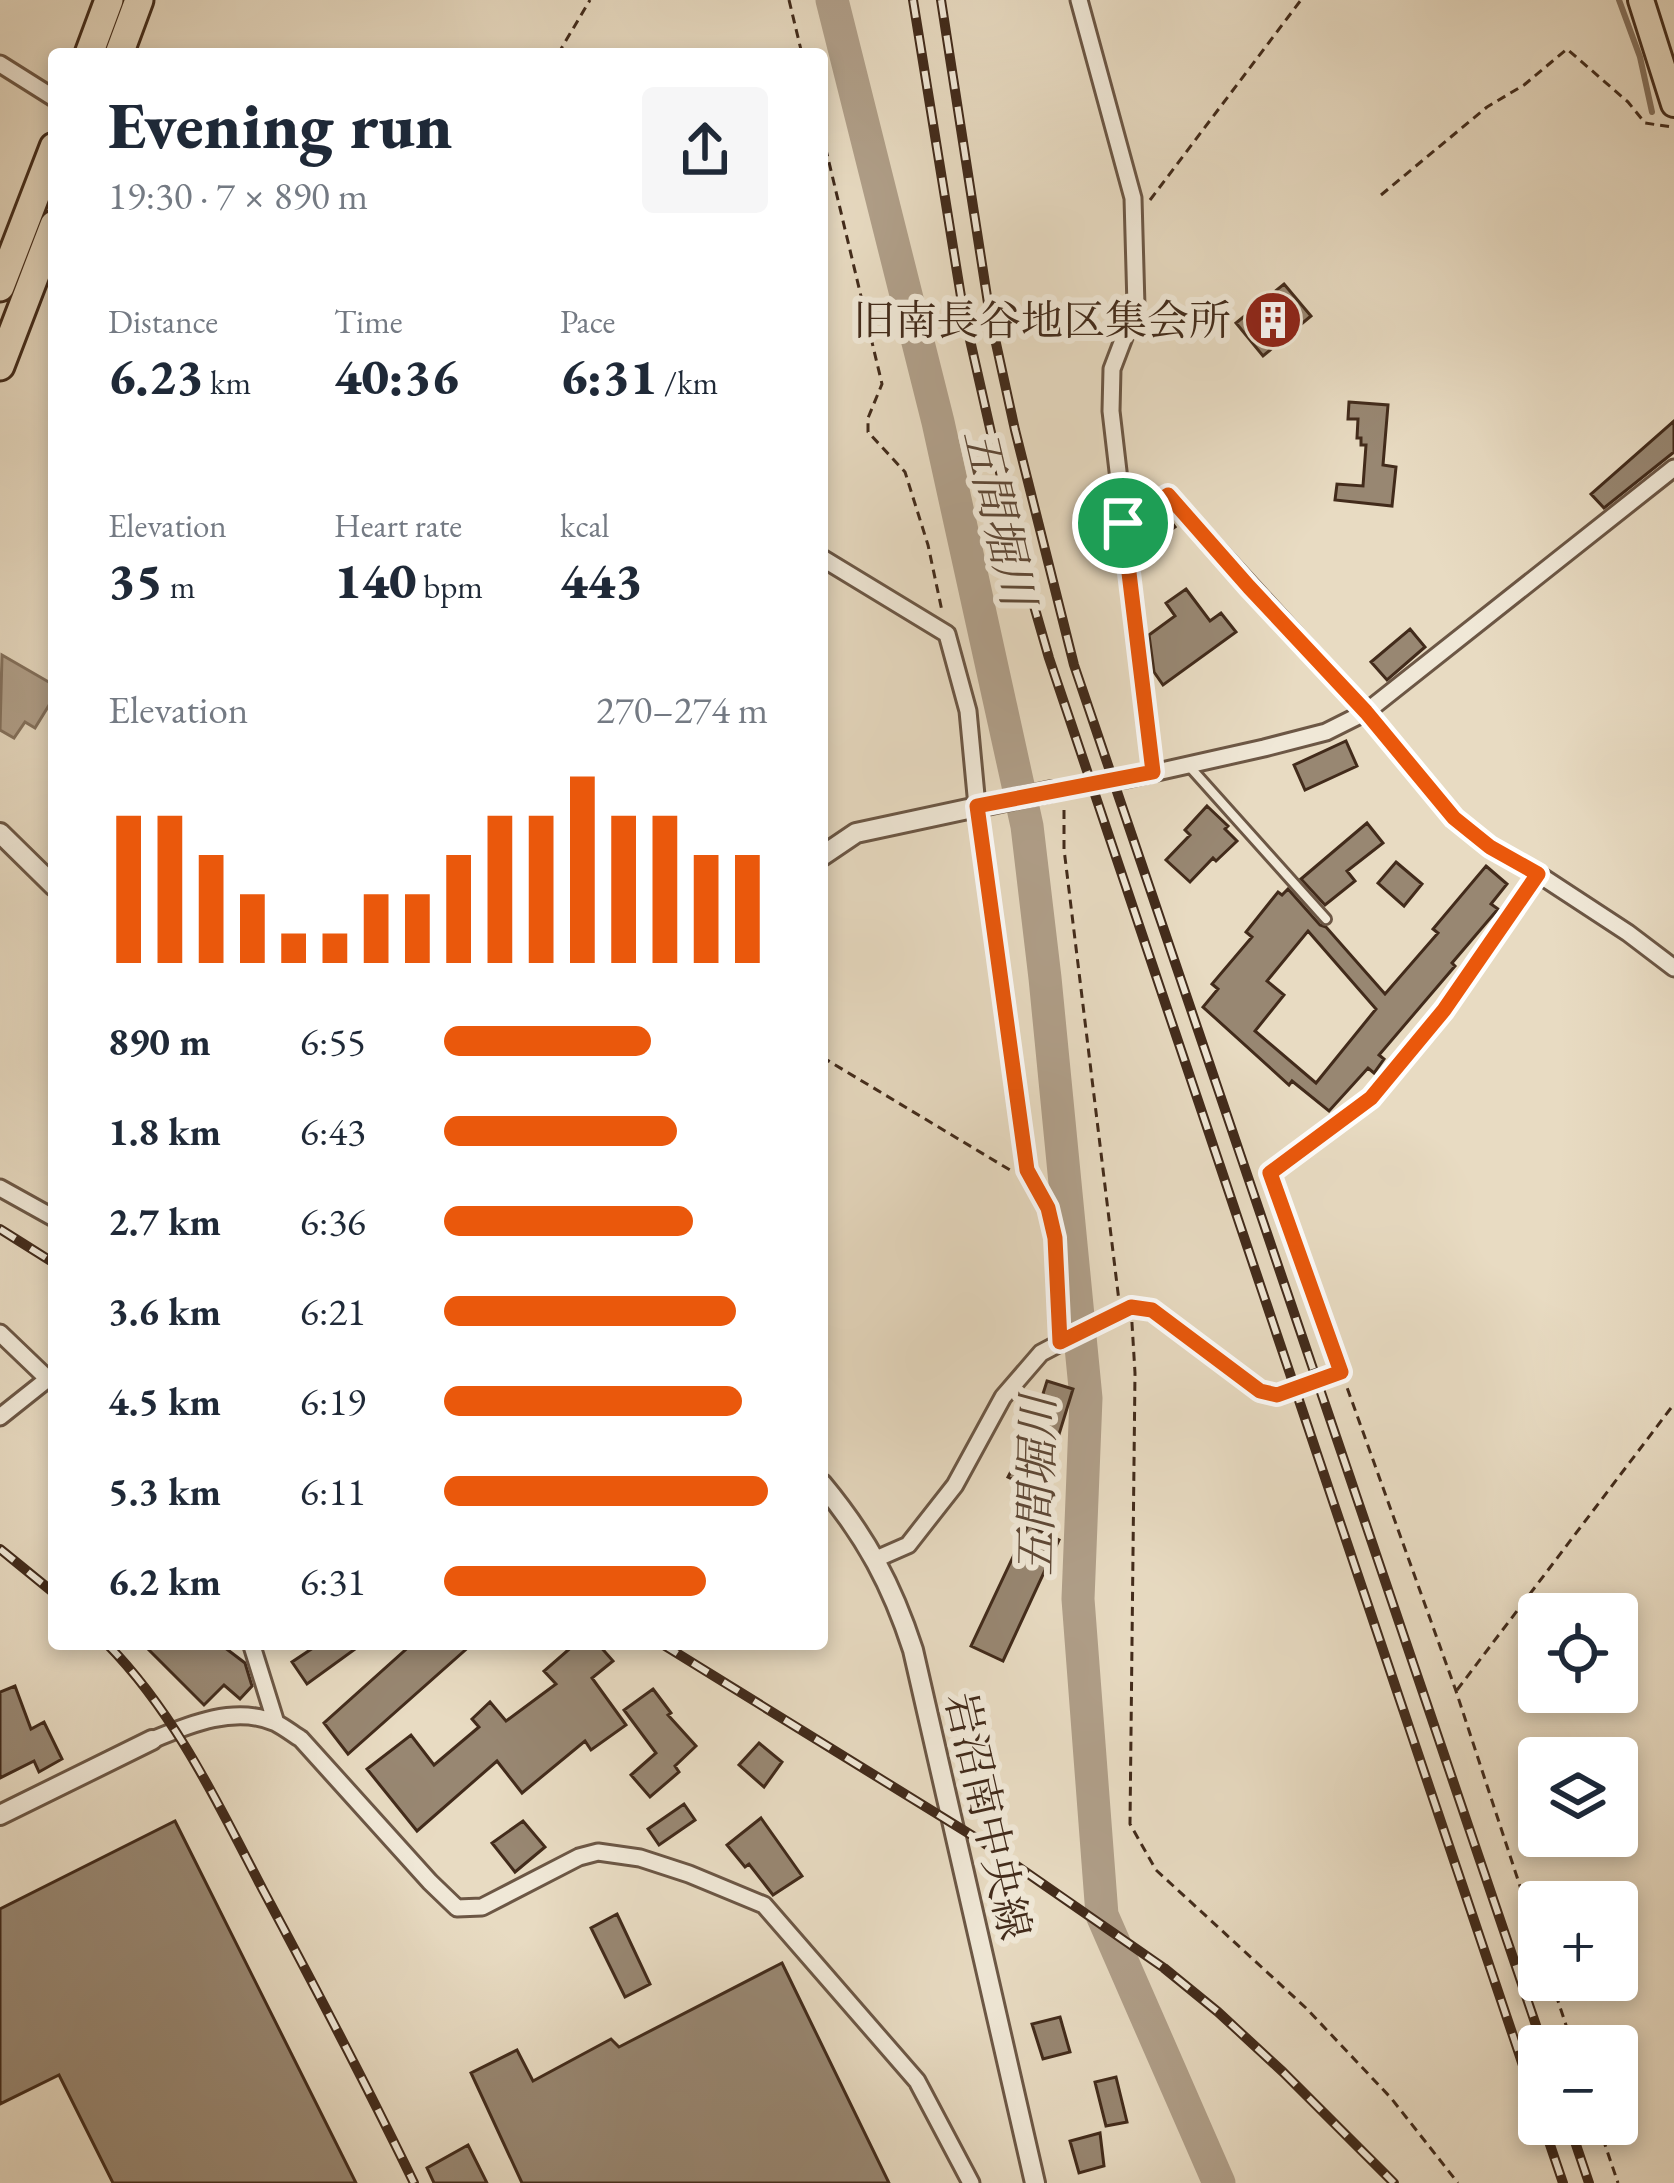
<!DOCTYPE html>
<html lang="en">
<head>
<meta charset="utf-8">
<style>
	:root { --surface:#fff; --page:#f6f6f7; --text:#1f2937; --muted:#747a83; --accent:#ea580c }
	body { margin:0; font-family:"EB Garamond","Noto Serif JP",serif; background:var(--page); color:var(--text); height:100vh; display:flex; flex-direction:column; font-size:45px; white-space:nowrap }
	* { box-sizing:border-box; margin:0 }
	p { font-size:39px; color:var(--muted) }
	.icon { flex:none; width:66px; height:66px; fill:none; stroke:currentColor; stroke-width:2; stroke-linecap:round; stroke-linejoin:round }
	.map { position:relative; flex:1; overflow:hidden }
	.sheet { position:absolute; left:48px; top:48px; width:780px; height:1602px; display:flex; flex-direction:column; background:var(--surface); border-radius:12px; box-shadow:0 6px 18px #0003 }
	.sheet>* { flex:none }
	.controls { position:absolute; left:1518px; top:1593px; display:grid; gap:24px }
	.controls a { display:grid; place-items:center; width:120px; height:120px; border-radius:12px; background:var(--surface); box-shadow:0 6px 18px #0003; font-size:60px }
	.pin { position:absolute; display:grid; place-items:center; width:102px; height:102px; color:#fff; margin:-51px; border:6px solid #fff; border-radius:50%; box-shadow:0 3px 12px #0007 }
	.round { display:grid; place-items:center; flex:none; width:126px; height:126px; border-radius:12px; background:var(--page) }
	.head { display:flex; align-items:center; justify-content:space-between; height:204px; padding:0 60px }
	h1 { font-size:66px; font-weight:800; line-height:90px }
	.figures { display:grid; grid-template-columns:repeat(3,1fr); gap:18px; height:204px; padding:12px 60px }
	.figures div { display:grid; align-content:center }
	.figures b { font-size:51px; font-weight:800 }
	.figures small { font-size:33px; font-weight:400 }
	.figures p { font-size:33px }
	.chart { height:336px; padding:24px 60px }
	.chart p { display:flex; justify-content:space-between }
	.chart svg { width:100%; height:216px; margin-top:12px; stroke:var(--accent); stroke-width:6 }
	ul { padding:0 60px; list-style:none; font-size:39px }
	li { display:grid; grid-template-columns:192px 144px 1fr; align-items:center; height:90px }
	li i { height:30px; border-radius:15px; background:var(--accent) }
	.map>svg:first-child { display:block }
	.water { fill:#b09f89; stroke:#84715d; stroke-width:3 }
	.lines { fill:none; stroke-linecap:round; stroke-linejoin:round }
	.stream { stroke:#84715d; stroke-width:6 }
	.river { stroke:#b09f89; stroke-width:33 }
	.building { fill:#988772; stroke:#422b1b; stroke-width:3; fill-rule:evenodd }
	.service-casing { stroke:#6c5745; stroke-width:14 }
	.minor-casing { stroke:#6c5745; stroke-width:21 }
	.tertiary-casing { stroke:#6c5745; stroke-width:24 }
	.primary-casing { stroke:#422b1b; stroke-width:30 }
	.trunk-casing { stroke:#422b1b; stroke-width:33 }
	.path { stroke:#422b1b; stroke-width:3; stroke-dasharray:9 6; stroke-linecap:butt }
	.service { stroke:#f0e8d7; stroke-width:8 }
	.minor { stroke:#f0e8d7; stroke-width:15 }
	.tertiary { stroke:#f0e8d7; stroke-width:18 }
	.primary { stroke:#e8dbc2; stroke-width:24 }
	.trunk { stroke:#e8dbc2; stroke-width:27 }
	.rail-casing { stroke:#422b1b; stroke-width:10 }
	.rail { stroke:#f0e8d7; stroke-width:6; stroke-dasharray:18; stroke-linecap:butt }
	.route-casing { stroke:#fff; stroke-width:24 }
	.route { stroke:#ea580c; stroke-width:15 }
	.labels { text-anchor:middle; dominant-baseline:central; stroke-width:12; stroke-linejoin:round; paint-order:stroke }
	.poi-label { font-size:42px; fill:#422b1b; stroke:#f0e8d7; text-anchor:end }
	.street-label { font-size:42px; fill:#422b1b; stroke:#f0e8d7 }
	.water-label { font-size:45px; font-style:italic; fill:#5e4836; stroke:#f0e8d7 }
</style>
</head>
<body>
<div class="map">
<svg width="1674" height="2183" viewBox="0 0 1674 2183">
	<rect width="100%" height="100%" fill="#e8dbc2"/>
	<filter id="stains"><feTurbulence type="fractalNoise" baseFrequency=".00167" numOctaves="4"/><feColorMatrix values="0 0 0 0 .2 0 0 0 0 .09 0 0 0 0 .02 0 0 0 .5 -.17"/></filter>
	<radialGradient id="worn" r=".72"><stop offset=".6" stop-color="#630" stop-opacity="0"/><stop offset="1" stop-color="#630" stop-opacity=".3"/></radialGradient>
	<path class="water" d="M2,655L54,685V697L35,728L25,722L14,738L0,730Z"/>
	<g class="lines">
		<path class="stream" d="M1619,0L1640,57L1652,112"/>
		<path class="river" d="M832,0L938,422L1027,826L1045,978L1086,1398L1078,1599L1102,1915L1219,2183"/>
	</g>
	<path class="building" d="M1284,284L1311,316L1263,356L1236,323Z
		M1349,402L1388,405L1383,465L1396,467L1392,506L1335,500L1337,484L1363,486L1366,445H1361V438H1357L1358,419H1348Z
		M1674,421V452L1604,508L1591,494Z
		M1164,512L1175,527L1144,550L1138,543L1137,530Z
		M1186,589L1210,621L1221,613L1236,632L1163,685L1154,672L1149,635L1175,616L1166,603Z
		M1410,629L1425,647L1387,680L1371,662Z
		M1346,741L1357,766L1305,790L1294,765Z
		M1207,806L1228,826L1225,829L1237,841L1216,861L1213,858L1190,882L1166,860L1190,835L1185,830Z
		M1367,823L1383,843L1347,871L1355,881L1325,905L1301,879Z
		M1396,862L1422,884L1404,906L1378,883Z
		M1486,866L1507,884L1491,904L1498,909L1452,963L1455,966L1379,1055L1384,1059L1374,1073L1368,1068L1329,1111L1292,1081L1289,1085L1203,1007L1218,989L1212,984L1252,937L1246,932L1278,892L1282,895L1288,889L1320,925L1326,927L1385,994L1438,933L1433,929ZM1308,931L1376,1009L1316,1083L1255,1031L1284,995L1267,981Z
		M1047,1381L1073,1389L1056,1444L1033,1489L1008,1477L1030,1435Z
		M1028,1525L1059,1540L1003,1661L971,1646Z
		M143,1644H220L245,1663L252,1686L240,1699L224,1685L204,1705Z
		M319,1644H362L307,1684L292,1662Z
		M412,1644H472L348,1754L324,1723Z
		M575,1644H598L613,1661L592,1678L626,1725L591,1750L585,1741L522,1793L497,1761L417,1831L367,1769L411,1735L434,1765L479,1727L472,1719L490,1702L506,1721L556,1684L544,1671Z
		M15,1686L31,1729L44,1722L62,1759L39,1772L34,1761L0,1778V1692Z
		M653,1689L671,1713L668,1715L696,1746L675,1766L679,1772L650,1797L631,1775L656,1753L624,1710Z
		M759,1743L782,1762L764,1787L739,1765Z
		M684,1804L695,1820L659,1845L648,1829Z
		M761,1818L802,1876L773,1895L749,1864L745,1867L727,1845Z
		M175,1821L356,2183H113L59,2075L0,2104V1909Z
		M523,1821L545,1847L515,1872L492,1843Z
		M617,1914L650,1984L625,1997L591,1928Z
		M782,1963L889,2183H522L471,2073L517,2050L533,2081L611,2039L619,2047Z
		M1060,2017L1070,2052L1043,2059L1032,2024Z
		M1116,2077L1127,2122L1106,2126L1095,2082Z
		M1100,2133L1104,2166L1079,2173L1070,2141Z
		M468,2145L487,2183H434L427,2168Z"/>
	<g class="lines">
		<g class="service-casing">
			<path id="service" d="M1189,766L1326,919"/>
		</g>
		<g class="minor-casing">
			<path id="minor" d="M1079,0L1133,198L1136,306L1112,369L1111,411L1153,772
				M0,64L54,98
				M1123,523L1168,495L1366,712L1454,817L1490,847L1538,874L1628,933L1674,968
				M822,558L947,634L968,711L977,806
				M1052,791L1126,779L1264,748L1326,732L1366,712L1674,468
				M0,1188L54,1218
				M0,1333L48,1379
				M0,1417L54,1374
				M876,1559L908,1545L955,1485L1003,1397L1041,1353L1113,1315
				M254,1644L252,1646L276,1723
				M152,1740C190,1724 236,1705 276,1723C284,1727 293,1734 301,1739L430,1882L457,1908L482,1907L579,1857L598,1852L640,1858L689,1874L764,1905L917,2081L971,2183"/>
		</g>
		<g class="tertiary-casing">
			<path id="tertiary" d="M0,833L54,886
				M822,856L856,833L1052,791
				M822,1484C866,1537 892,1585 913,1650L1035,2183
				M0,1815L152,1740"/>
		</g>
		<g class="primary-casing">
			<path id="primary" d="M1641,0L1674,104"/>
		</g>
		<g class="trunk-casing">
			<path id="trunk" d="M89,54L109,0
				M119,54L139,0
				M0,287L54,147
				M0,366L54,225"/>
		</g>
		<path class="path" d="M789,0L802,54
			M558,54L590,0
			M822,133L882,384L868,418V432L905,472L928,545L942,611
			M1381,195L1487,107L1524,85L1567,49L1628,102L1645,123L1672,127
			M1150,200L1301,0
			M1064,810V849L1119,1301
			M1526,889L1444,1010L1371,1098L1270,1173L1456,1691L1539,1944
			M822,1057L1010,1170H1027L980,826
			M1028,1171L1048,1208L1055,1238L1059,1324
			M1131,1307L1135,1373L1130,1824L1156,1870L1306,2008L1391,2098L1458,2183
			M1129,1308L1152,1310L1205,1351L1269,1395H1277L1339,1372
			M1457,1690L1674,1404
			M1551,1980L1573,2046
			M1598,2124L1618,2183"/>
		<use href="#service" class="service"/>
		<use href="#minor" class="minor"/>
		<use href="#tertiary" class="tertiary"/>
		<use href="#primary" class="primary"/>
		<use href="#trunk" class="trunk"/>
		<g class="rail-casing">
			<path id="rail" d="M913,0L963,309L1016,543L1049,658L1539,2113
				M941,0L990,316L1015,430L1074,665L1543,2046
				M0,1229L54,1263
				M0,1549L54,1593
				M107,1644C176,1714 218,1804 263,1890C315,1987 366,2084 414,2183
				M662,1644L981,1841L1164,1968L1218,2012L1283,2072L1394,2183
				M1543,2124L1563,2183
				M1569,2124L1589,2183"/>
		</g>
		<use href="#rail" class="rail"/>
	</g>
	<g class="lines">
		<g class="route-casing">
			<path id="route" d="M1168,495L1249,587L1366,712L1454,818L1490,847L1538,874L1444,1010L1371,1098L1270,1173L1341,1372L1277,1395L1260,1391L1152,1310L1131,1307L1060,1342L1055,1238L1048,1208L1027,1170L977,806L1153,772L1123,523Z"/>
		</g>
		<use href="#route" class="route"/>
	</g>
	<defs>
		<g id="building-disc" transform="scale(3)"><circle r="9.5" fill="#8f2418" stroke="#f0e8d7"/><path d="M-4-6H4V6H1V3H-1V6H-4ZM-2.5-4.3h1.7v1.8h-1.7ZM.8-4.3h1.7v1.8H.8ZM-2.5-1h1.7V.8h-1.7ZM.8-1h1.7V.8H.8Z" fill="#fff"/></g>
	</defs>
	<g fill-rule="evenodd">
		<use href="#building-disc" x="1273" y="320"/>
	</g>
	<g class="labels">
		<g class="poi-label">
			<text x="1231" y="320">旧南長谷地区集会所</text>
		</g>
		<g class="street-label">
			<text transform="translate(988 1816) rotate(77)">岩沼南中央線</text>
		</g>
		<g class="water-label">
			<text transform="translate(1000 517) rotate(77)">五間堀川</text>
			<text transform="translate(1036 1486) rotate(-89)">五間堀川</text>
		</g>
	</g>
	<rect width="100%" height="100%" filter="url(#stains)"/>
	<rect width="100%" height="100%" fill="url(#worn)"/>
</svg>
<div class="controls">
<a><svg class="icon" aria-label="locate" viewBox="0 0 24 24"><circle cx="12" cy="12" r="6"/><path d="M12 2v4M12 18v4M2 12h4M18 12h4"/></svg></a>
<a><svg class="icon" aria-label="layers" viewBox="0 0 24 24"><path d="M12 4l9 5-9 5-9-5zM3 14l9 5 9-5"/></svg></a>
<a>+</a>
<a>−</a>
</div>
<div class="pin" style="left:1123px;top:523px;background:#1e9e55"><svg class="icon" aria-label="arrive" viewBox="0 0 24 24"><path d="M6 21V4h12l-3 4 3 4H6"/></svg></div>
<section class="sheet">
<div class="head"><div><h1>Evening run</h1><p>19:30 · 7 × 890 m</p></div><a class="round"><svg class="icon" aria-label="share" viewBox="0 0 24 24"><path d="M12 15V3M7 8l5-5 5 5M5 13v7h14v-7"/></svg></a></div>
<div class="figures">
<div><p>Distance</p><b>6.23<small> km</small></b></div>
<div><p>Time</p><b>40:36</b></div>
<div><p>Pace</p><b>6:31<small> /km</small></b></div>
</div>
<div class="figures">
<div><p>Elevation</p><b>35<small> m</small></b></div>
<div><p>Heart rate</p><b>140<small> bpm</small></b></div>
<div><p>kcal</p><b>443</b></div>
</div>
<div class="chart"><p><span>Elevation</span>270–274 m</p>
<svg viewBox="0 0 160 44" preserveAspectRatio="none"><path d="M5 44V14M15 44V14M25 44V22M35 44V30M45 44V38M55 44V38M65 44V30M75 44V30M85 44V22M95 44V14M105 44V14M115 44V6M125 44V14M135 44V14M145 44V22M155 44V22"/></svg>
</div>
<ul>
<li><b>890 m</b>6:55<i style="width:64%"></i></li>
<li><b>1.8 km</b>6:43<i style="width:72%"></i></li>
<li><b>2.7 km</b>6:36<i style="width:77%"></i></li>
<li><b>3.6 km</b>6:21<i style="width:90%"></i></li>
<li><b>4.5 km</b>6:19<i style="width:92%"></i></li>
<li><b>5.3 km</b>6:11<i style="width:100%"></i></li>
<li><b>6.2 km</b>6:31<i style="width:81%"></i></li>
</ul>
</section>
</div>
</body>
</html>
